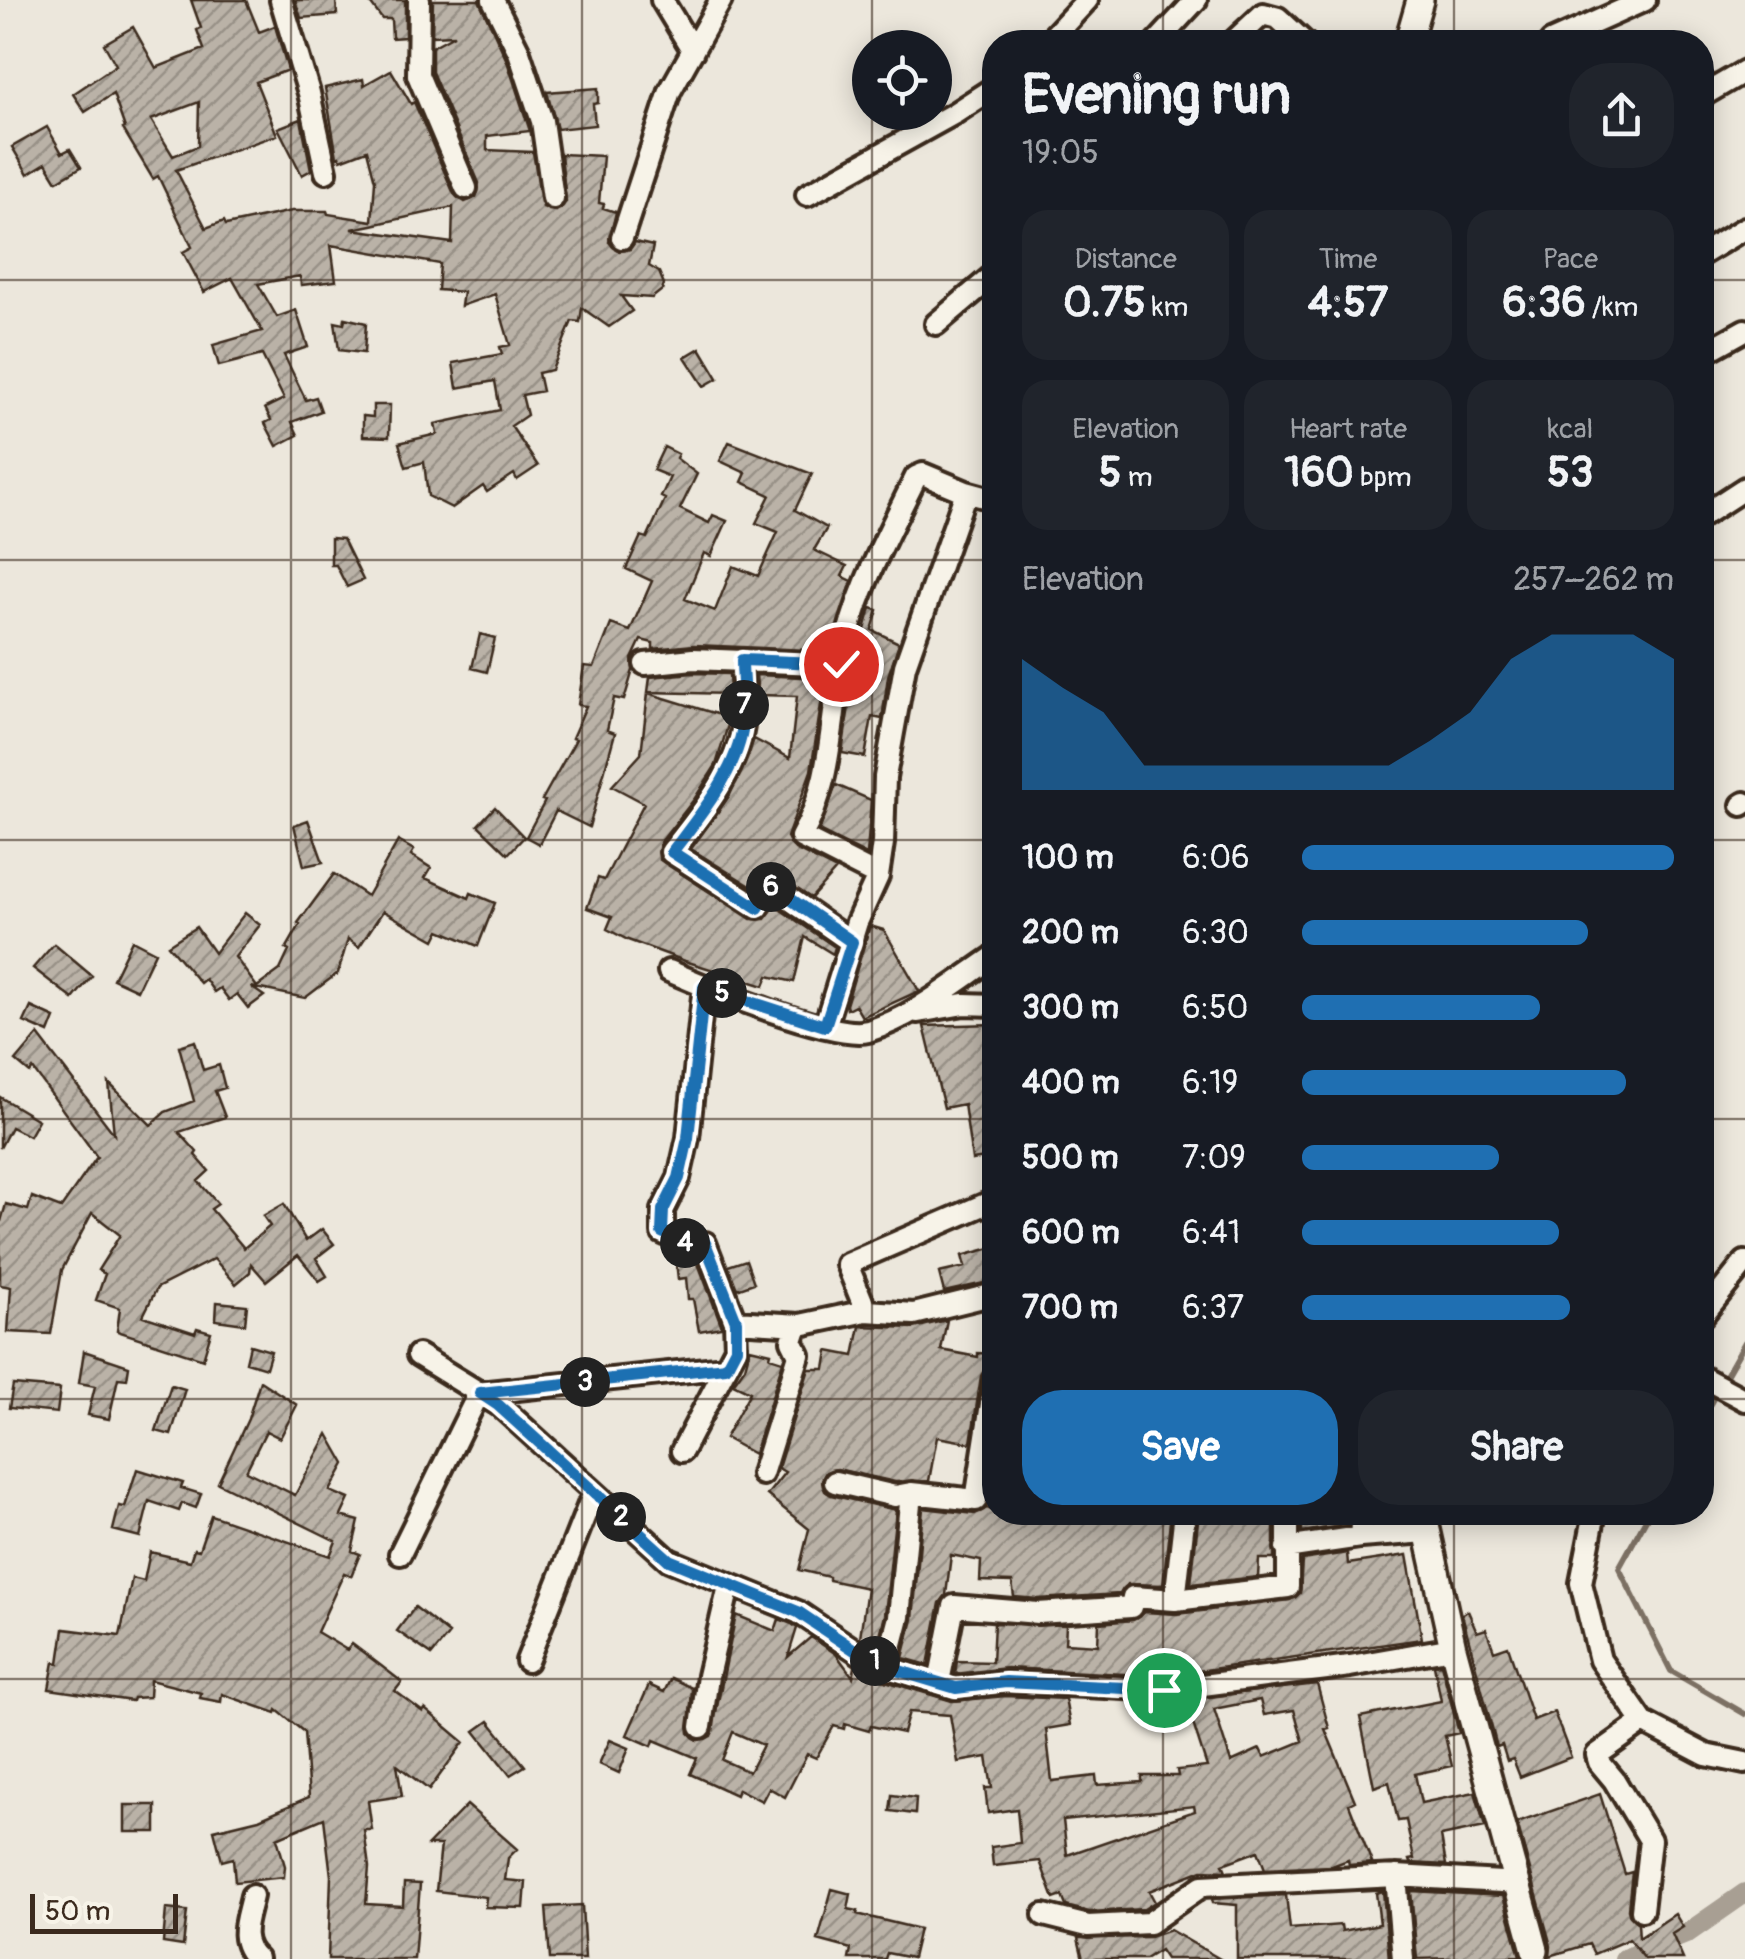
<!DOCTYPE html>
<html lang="en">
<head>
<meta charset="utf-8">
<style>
	:root { --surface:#171b24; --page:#20242c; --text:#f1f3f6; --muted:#9ea1a6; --accent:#1f6fb2 }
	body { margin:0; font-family:Pangolin,sans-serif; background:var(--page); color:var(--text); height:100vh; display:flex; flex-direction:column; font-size:38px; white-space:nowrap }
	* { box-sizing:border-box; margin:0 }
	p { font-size:32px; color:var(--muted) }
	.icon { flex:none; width:55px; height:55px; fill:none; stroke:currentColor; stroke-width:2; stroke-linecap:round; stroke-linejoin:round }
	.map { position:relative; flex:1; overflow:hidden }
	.details { position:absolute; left:982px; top:30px; width:732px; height:1495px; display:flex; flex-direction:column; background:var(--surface); border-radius:40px; box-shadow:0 5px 25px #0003 }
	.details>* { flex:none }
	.controls { position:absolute; left:852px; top:30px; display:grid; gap:20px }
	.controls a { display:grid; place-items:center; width:100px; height:100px; border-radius:50%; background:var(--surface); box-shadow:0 5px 25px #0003; font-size:50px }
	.scale { position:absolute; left:30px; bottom:25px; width:148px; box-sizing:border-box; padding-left:10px; border:5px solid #3b2a1e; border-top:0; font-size:28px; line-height:35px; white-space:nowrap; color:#3b2a1e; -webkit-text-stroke:8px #f7f3e8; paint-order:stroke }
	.pin { position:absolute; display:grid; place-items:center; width:85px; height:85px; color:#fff; margin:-42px; border:5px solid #fff; border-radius:50%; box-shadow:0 2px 10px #0007 }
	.km { position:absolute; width:50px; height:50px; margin:-25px; border-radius:50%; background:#222; color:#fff; font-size:28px; line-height:50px; text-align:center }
	.round { display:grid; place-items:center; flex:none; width:105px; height:105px; border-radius:40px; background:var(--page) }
	.summary { display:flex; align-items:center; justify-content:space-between; height:170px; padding:0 40px }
	h1 { font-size:55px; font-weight:800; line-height:75px }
	.metrics { display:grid; grid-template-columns:repeat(3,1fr); gap:15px; height:170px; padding:10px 40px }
	.metrics div { display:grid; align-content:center; border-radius:25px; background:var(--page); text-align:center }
	.metrics b { font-size:42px; font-weight:800 }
	.metrics small { font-size:28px; font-weight:400 }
	.metrics p { font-size:28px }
	.chart { height:280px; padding:20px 40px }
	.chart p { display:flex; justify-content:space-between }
	.chart svg { width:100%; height:180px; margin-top:10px; fill:var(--accent); opacity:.7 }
	.cta { display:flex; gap:20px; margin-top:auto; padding:20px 40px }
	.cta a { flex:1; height:115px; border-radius:40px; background:var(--accent); color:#fff; font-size:40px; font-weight:800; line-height:115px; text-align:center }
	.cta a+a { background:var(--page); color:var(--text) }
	ul { padding:0 40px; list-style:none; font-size:32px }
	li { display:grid; grid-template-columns:160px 120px 1fr; align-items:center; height:75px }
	li i { height:25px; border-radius:12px; background:var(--accent) }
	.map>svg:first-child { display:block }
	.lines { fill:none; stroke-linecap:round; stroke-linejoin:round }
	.stream { stroke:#7c7064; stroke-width:6 }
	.canal { stroke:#a89f93; stroke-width:20 }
	.building { fill:url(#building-hatch); stroke:#3b2a1e; stroke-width:2.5; fill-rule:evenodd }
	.minor-casing { stroke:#3b2a1e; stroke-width:28 }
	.tertiary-casing { stroke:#3b2a1e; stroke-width:32 }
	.minor { stroke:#f7f3e8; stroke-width:20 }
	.tertiary { stroke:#f7f3e8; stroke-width:25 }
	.route-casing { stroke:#fff; stroke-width:20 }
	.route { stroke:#1f6fb2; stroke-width:12 }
	.grid { fill:none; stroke:#3b2a1e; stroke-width:2.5; stroke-opacity:0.55 }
</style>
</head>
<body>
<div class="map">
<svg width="1745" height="1959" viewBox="0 0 1745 1959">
	<defs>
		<pattern id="building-hatch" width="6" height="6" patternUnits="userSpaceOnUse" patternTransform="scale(2.5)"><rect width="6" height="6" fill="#bab2a7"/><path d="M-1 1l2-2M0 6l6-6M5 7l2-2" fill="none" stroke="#989187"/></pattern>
	</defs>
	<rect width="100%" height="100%" fill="#ece7dc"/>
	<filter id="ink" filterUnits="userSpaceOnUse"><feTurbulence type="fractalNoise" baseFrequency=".01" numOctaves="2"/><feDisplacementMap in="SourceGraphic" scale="20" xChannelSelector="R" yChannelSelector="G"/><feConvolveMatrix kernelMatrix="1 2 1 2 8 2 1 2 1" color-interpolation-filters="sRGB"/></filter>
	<g filter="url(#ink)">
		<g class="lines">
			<path class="stream" d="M1702,1418L1745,1342
				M1650,1512L1619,1568L1671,1671L1745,1714"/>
			<path class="canal" d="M1624,1959L1686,1934L1745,1893"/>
		</g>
		<path class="building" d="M191,0H246L259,32L275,26L288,70L256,82L277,135L176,170L206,228L224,221L226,225L292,211H327L328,214L372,221L375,181L367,150L341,160L339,156L337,157L325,88L363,79L364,85L391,70L411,104L414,102L454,194L465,202L476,197L479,183L432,72V47L454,35L432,36L433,0H479L507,61L530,131L487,136V150L533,152L543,207L556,211L566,202L561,154L603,156L599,203L604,204L603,208L616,212L609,242L619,251L630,249L635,242L653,246L649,266L659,272L664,284L662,290L652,298L621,296L632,311L609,327L582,308L580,322L572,321L552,370L538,373L542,391L522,395L527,415L511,426L538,466L517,480L514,474L487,492L483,486L452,508L428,496L424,462L406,467L399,443L437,434L435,424L500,410L495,381L457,388L453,363L502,354L500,347L510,345L495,294L461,306L463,292L438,290L440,264L331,245L336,281L301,285L300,276L258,284L277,317L296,310L308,347L284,355L306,400L316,397L321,411L292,422L298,435L277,446L265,423L271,420L265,408L284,399L262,355L219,366L213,345L262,331L232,278L204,292L183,252L192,247L158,176L153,179L123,129L125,128L113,94L85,112L73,94L116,65L104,44L133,27L156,68L204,49L197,30L201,28ZM199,102L198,146L173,156L151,120ZM453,207L452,243L352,229L372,225Z
			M295,0H336L337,15L301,18Z
			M368,0H405V37L392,38L391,19H382Z
			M598,88V103L593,104L595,125L557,129L547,92Z
			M301,119L311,170L302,175L278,128Z
			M47,127L62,153L70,149L81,167L57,181L46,163L28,174L12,147Z
			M345,318L366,323L364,353L339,350L335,322L344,324Z
			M700,348L718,378L704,386L685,357Z
			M373,405H390L389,437L363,436V416L373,417Z
			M729,442L812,474L795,510L827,528L814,550L847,566L842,576L852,581L830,651L694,645L653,649V643L641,640L632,659L633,670L624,700L614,698L607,730L615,733L589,827L556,811L539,844L526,837L545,801L542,800L576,739L572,738L586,706L578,705L584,666L594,667L611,624L630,631L652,581L626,569L641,536L647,538L665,499L661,497L670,477L653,470L664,447L678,454L676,458L697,474L680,509L709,523L713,515L727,521L711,556L704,553L685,599L715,611L733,566L758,576L778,532L756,523L770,495L742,482L746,473L720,461Z
			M331,538L343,539L363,580L347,587L336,565H331Z
			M871,608L878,610L872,630L899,643L888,676L882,719L872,717L865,757L842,753L855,666Z
			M480,634L495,638L487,672L472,668Z
			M693,673L729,674L730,694L648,692L650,677Z
			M756,675L825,678L811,771L787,837L795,849L836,870L811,898L774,874L765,875L754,888L691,849L730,795L754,739L790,758L797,696L758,695Z
			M648,693L730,718L716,765L695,798L660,843L659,859L751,919H765L775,906L835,947L833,954L805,937L794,982L768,976L764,986L685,961L628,940L607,929L612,917L587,908L598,878L604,880L644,803L612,786L641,754Z
			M836,785L871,800L867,855L819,831Z
			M495,807L524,837L508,854L478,825Z
			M308,820L323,862L304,866L294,825Z
			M398,841L414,850L411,855L431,868L425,878L469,898L471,893L495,903L478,946L440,930L435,940L383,911L359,947L348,939L338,973L305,998L251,987L264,996L248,1008L237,994L229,1000L220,988L214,992L205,979L200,983L168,945L196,927L214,953L245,913L260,925L235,957L257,987L280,970L289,951L286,949L300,925L298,923L334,874L367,896Z
			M870,926L884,930L919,991L862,1017L855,1005L847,1009L846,1005Z
			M132,940L155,952L137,990L113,979Z
			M54,944L92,976L73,999L33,968Z
			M31,1007L55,1018L49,1033L24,1022Z
			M995,1024V1080L991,1081L995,1120L987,1122L993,1157L972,1160L964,1104L944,1108L924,1026Z
			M38,1035L114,1134L109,1083L151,1125L165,1112L194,1101L179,1046L195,1041L203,1070L219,1065L225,1088L215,1091L225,1117L179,1132L197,1152L195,1155L209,1171L198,1181L218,1204L211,1209L244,1248L270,1226L263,1216L284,1204L306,1241L322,1229L334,1244L316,1258L327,1276L319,1281L298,1255L266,1281L251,1264L250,1272L236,1284L214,1259L157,1288L143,1316L195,1333L197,1328L211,1332L203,1359L117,1331L120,1308L96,1300L105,1274L98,1270L120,1235L92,1213L62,1270L51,1334L8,1332L11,1287L0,1285V1225L6,1204L28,1210L32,1197L61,1208L97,1157L33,1069L30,1073L16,1061Z
			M0,1097L38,1120L29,1136L11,1127L0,1148Z
			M995,1247V1270L990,1271L993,1281L944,1292L939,1273L965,1267L962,1256Z
			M696,1258L721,1324V1327L699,1331L693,1299H688L686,1278L678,1279L676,1261Z
			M746,1260L754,1283L737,1289L728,1266Z
			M217,1302L247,1305L245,1324L216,1320Z
			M947,1320L941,1350L978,1357V1353L995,1354V1365L985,1369L981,1376L971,1443L937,1437L929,1481L895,1482L837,1469L826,1472L822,1480L825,1491L831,1495L896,1510L885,1615L877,1647L860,1637L867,1588L829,1580V1577L799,1570L809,1529L767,1495L785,1472L778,1468L809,1369H825L828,1351L854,1356L860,1326L914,1328Z
			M250,1345L271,1351L266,1368L246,1362Z
			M750,1348L771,1353L770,1357L783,1361L754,1454L725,1438L750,1392L733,1384L745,1367Z
			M84,1351L129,1366L127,1379L118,1378L109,1419L88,1415L95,1386L79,1383Z
			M260,1381L297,1405L280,1438L266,1431L246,1471L295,1495L328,1434L345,1464L330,1491L349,1499L341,1516L359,1521L352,1551L360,1554L351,1576L344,1573L317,1632L347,1650L352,1644L380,1665L402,1682L395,1691L423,1712L425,1709L464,1742L429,1790L397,1765L402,1796L368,1801L372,1830H364L369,1867L366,1904L403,1906L404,1883L420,1884L414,1959H328L331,1876L324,1818L277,1838L285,1866L284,1877L235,1882L233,1858L222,1861L214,1830L259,1819L309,1797L304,1732L277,1710L276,1713L222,1694L221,1702L200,1698L201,1693L150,1680L149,1697L133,1698L132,1701L49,1689L54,1662L59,1663L64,1629L120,1636L132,1578L144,1581L150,1552L190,1561L194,1549L199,1550L211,1515L330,1556L336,1541L218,1483L248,1419Z
			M13,1385L60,1389L57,1413L9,1408Z
			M171,1385L185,1389L171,1435L156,1431Z
			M137,1469L183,1483L181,1488L201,1494L196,1508L182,1503L179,1511L149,1501L140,1537L113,1530L119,1506L125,1507Z
			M923,1508L975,1514L987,1508L995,1512H1171L1163,1585L1128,1584L1120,1594L1038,1599L1014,1597L1012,1582L980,1581L981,1561L951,1555L946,1595L940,1603L928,1665L903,1658L913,1619Z
			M1199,1512H1274V1559H1259L1258,1577L1191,1584Z
			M1302,1512H1348L1347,1525L1302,1532Z
			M1347,1553L1348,1564L1407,1555L1422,1639L1163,1676L1007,1668L955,1674L957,1661L992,1662L994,1623L1066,1625L1065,1643L1098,1645L1099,1623L1133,1620L1144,1612L1177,1614L1290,1600L1300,1593L1302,1560Z
			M415,1607L449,1634L432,1655L397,1631Z
			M1468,1611L1477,1632L1486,1629L1494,1651L1508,1646L1533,1720L1554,1712L1571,1757L1520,1777L1513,1759L1507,1761L1502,1745L1497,1747L1462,1614Z
			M736,1615L775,1631L779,1619L792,1624L797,1628L788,1657L811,1637L836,1654L853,1677L855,1667L882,1680L952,1701L1006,1696L1065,1699L1070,1725L1046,1729L1052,1781L1096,1776L1097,1785L1142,1782V1776H1178L1177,1770L1207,1767L1189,1711L1156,1715L1154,1703L1317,1684L1329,1728L1325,1729L1355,1801L1349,1804L1372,1863L1349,1865L1348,1860L1332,1866L1265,1869L1258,1851L1223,1864L1226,1871L1202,1870L1149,1891L1155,1902L1144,1909L1089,1912L1066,1906L1062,1896L1054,1899L1040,1861L993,1866L991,1847L1020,1843L1017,1809L988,1813L985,1788H992L987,1757L958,1762L950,1715L909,1712L903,1733L871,1726L869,1731L845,1724L844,1729L834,1726L816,1758L807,1754L785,1797L769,1788L762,1801L738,1789L736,1795L690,1774L697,1758L654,1740L652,1746L627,1735L649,1685L664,1692L671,1678L692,1688L689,1733L698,1740L711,1736ZM1260,1700L1264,1715L1294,1710L1303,1741L1264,1757L1260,1749L1231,1762L1214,1709ZM733,1732L763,1745L749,1772L722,1760ZM1194,1806L1195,1811L1067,1855L1063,1820Z
			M1441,1664L1459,1733L1445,1736L1452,1766L1415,1774L1421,1803L1475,1792L1485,1827L1441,1836L1446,1865L1410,1863L1409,1860L1414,1859L1406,1820L1398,1821L1389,1782L1374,1787L1360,1717L1441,1701L1434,1665Z
			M489,1721L525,1766L510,1775L475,1731Z
			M610,1740L629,1748L619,1773L599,1764Z
			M1600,1794L1625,1874L1632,1872L1628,1909L1630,1916L1638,1923L1639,1938L1675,1914L1683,1927L1672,1934L1683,1959H1645L1629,1939L1594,1954L1589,1944L1550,1956L1551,1946L1517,1823Z
			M892,1795L916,1798L915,1814L890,1811Z
			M125,1805H156V1832H125Z
			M467,1805L517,1849L508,1858L505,1880L526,1882L524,1908L485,1907L486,1897L436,1891L441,1845H428Z
			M832,1889L851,1894L848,1909L858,1911L857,1914L919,1929L912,1958L887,1953L885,1959H849L851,1949L818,1940Z
			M1383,1891L1389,1959H1237V1905L1213,1903L1212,1899L1286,1895L1290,1929L1341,1925L1342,1931L1380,1924L1376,1893Z
			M1411,1891L1503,1896L1520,1956L1417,1959Z
			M582,1905L585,1959H550L546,1907Z
			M166,1909L187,1911L183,1946L163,1943Z
			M1170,1930L1220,1959H1166L1160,1950L1145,1959H1083L1078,1938L1150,1937Z"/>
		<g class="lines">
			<g class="minor-casing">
				<path id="minor" d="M281,0L309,93L326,172
					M419,0L418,75L466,188
					M493,0L519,52L542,121L553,198
					M662,0L693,51
					M1048,42L1087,0
					M1157,42L1196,0
					M1233,42L1263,14L1278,18L1304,42
					M1551,42L1645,0
					M1702,96L1745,71
					M807,195L955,113L995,87
					M622,238L670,91L721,0
					M1702,254L1745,228
					M936,324L995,274
					M1702,354L1745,330
					M1702,516L1745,488
					M742,660C742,679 745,697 744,715C742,766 701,815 671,852L758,907L772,887L851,942
					M645,664L693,659L841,665
					M1742,805L1745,803
					M878,876L801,837C832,783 830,724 841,664C853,597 886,538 916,477L923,474L966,492L995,500
					M669,971C706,987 834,1040 868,1031C914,1017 956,982 995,956
					M918,1012L964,1004L995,1005
					M825,1026L857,922L878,876L883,843L885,777L905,666L966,492
					M866,1311L847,1264L995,1200
					M1702,1316L1745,1262
					M735,1321L800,1325L866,1311L914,1314L995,1294
					M418,1355L499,1405L669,1560L798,1612L865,1657L886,1667L955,1688L1006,1682L1164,1690L1350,1666L1453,1648
					M1702,1377L1745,1400
					M682,1451L736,1348L735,1321L705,1243L683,1242L663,1233V1210L679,1178L688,1138L704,987
					M762,1474L799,1355L792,1341L797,1325
					M835,1482L895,1496L911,1493L976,1500L995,1378
					M1185,1512L1175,1600L1288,1587V1512
					M1362,1512L1360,1537L1427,1532
					M1595,1512L1581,1583L1600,1660L1643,1722L1706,1755L1745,1763
					M1286,1548L1360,1537
					M400,1554L479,1393L726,1367
					M527,1661L594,1492
					M886,1667L899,1617L911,1493
					M939,1682L954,1606L1038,1613L1131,1607L1133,1597L1175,1600
					M701,1727L708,1676L729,1586
					M1396,1876L1403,1959
					M252,1896C247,1920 236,1940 257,1959
					M1642,1910L1650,1840L1614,1780L1599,1762L1597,1755L1643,1722
					M1044,1915L1088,1926L1149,1923L1202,1886L1396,1876L1519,1883"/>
			</g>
			<g class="tertiary-casing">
				<path id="tertiary" d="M1408,42L1420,0
					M1423,1512L1453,1648L1535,1950"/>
			</g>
			<use href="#minor" class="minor"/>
			<use href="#tertiary" class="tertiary"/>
		</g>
	</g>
	<g class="lines" filter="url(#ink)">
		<g class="route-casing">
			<path id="route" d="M841,664L742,660C742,679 745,697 744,715C742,766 701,814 672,852L758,908L772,886L852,942L825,1026L704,987L688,1138L679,1178L663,1210L662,1232L684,1242L705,1243L736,1321V1348L726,1367L480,1393L498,1405L669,1560L798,1612L865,1657L886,1667L956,1688L1006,1682L1164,1690"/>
		</g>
		<use href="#route" class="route"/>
	</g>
	<path class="grid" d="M291,0V1959M582,0V1959M872,0V48M1163,0V42M1454,0V42M872,112V1959M0,280H995M1702,280H1745M0,560H995M1702,560H1745M0,840H995M1702,840H1745M0,1119H995M1702,1119H1745M0,1399H995M1702,1399H1745M1163,1512V1959M1454,1512V1959M0,1679H1745"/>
</svg>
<div class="controls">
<a><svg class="icon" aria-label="locate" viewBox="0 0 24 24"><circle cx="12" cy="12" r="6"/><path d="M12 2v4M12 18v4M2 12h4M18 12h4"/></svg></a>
</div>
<div class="scale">50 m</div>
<div class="pin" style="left:1164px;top:1690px;background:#1e9e55"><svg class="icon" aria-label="arrive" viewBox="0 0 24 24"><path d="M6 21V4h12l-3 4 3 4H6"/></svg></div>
<div class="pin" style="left:841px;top:664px;background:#d93025"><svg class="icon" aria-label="check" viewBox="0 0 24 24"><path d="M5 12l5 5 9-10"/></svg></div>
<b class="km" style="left:875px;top:1661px">1</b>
<b class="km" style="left:621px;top:1517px">2</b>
<b class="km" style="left:585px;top:1382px">3</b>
<b class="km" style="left:685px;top:1243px">4</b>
<b class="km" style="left:722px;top:993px">5</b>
<b class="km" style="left:771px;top:887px">6</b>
<b class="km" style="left:744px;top:705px">7</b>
<section class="details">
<div class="summary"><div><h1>Evening run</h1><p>19:05</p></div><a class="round"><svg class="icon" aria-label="share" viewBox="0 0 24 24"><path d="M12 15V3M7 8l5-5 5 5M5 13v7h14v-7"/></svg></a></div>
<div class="metrics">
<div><p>Distance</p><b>0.75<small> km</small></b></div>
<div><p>Time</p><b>4:57</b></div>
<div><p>Pace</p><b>6:36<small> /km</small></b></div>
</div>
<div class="metrics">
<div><p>Elevation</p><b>5<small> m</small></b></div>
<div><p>Heart rate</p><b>160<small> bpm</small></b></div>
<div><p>kcal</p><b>53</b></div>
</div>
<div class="chart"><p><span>Elevation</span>257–262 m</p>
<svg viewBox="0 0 160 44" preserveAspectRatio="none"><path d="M0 44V12L10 19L20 25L30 38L40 38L50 38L60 38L70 38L80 38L90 38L100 32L110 25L120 12L130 6L140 6L150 6L160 12V44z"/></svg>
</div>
<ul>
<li><b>100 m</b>6:06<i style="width:100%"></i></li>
<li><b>200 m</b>6:30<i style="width:77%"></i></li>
<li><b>300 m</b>6:50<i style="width:64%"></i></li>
<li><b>400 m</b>6:19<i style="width:87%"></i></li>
<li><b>500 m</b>7:09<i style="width:53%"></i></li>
<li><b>600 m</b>6:41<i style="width:69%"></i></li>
<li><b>700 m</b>6:37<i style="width:72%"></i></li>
</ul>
<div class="cta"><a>Save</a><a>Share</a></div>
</section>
</div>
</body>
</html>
